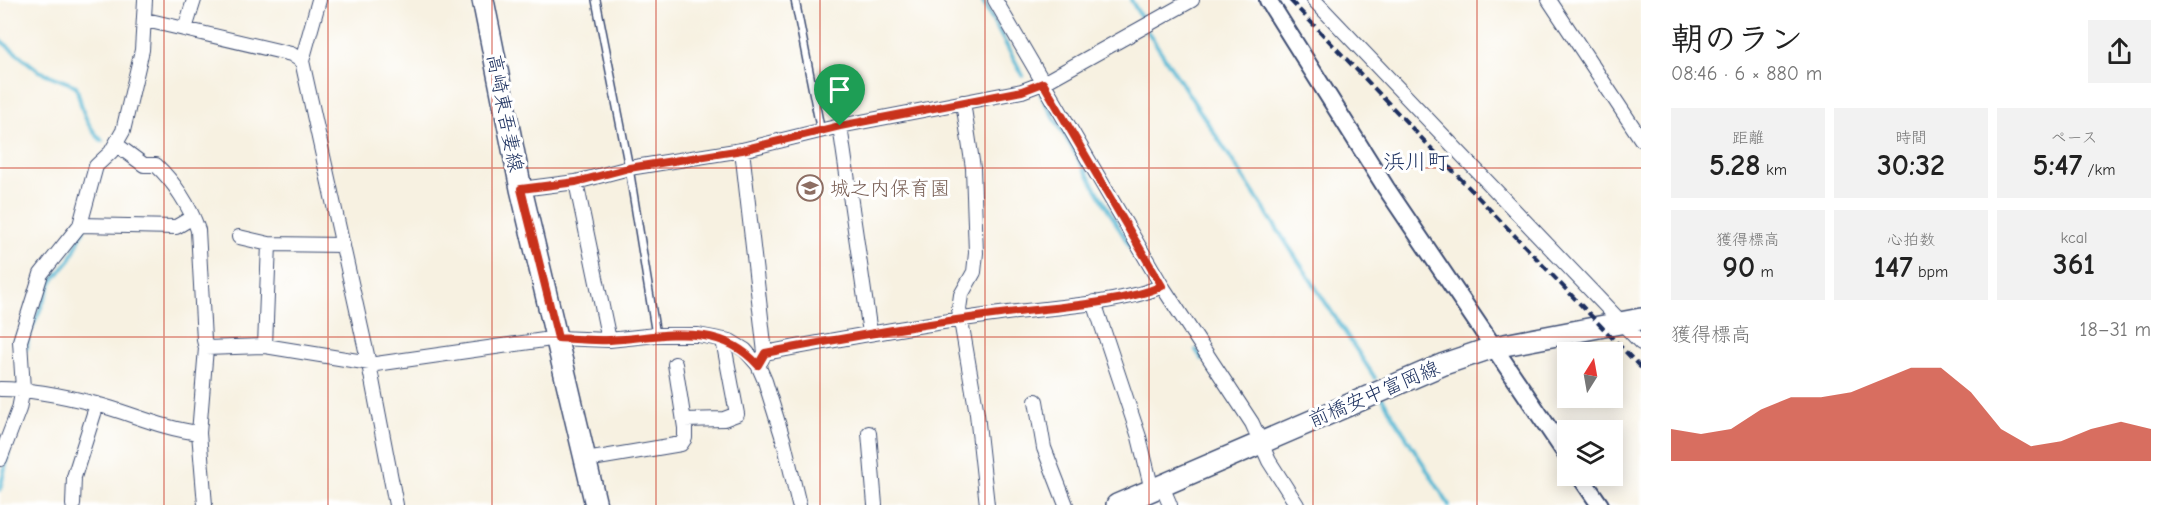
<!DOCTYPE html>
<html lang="ja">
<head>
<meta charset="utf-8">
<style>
	:root { --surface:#fff; --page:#f2f2f2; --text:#222; --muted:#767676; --accent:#c8321e }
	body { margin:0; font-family:"Comic Neue","Klee One",sans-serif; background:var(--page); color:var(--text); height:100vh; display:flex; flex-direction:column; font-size:22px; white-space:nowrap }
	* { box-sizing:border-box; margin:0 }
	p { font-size:20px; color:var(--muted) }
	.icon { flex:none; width:33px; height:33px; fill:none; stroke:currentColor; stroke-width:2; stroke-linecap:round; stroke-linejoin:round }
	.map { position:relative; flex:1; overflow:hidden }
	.side { display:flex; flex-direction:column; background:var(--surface); width:540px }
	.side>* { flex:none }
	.needle { width:39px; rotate:11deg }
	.tools { position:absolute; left:1557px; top:342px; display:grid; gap:12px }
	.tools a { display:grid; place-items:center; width:66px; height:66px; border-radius:0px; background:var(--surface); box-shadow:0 3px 15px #0003; font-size:30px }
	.pin { position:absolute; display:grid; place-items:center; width:51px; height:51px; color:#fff; margin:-62px -26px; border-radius:50% 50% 50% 0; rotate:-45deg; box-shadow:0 0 6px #0007 }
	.pin .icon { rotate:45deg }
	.round { display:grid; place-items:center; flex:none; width:63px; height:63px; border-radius:0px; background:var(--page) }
	.head { display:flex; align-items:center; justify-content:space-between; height:102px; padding:0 30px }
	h1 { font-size:33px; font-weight:600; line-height:45px }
	.metrics { display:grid; grid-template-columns:repeat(3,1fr); gap:9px; height:102px; padding:6px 30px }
	.metrics div { display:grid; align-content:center; border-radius:0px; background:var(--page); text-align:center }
	.metrics b { font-size:30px; font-weight:600 }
	.metrics small { font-size:16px; font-weight:400 }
	.metrics p { font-size:16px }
	.chart { height:168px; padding:12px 30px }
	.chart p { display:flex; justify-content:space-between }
	.chart svg { width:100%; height:108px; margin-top:6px; fill:var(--accent); opacity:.7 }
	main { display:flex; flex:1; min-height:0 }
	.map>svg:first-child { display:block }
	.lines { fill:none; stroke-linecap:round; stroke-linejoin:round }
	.stream { stroke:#54b7d3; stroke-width:4 }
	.service-casing { stroke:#3c4c72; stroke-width:10 }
	.minor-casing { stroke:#3c4c72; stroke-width:16 }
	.tertiary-casing { stroke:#3c4c72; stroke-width:20 }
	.primary-casing { stroke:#3c4c72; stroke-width:24 }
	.service { stroke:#fff; stroke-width:7 }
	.minor { stroke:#fff; stroke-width:14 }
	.tertiary { stroke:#fff; stroke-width:16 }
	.primary { stroke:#fff; stroke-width:21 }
	.rail { stroke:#1b2f5e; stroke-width:4; stroke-dasharray:9 4.5; stroke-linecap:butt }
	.route-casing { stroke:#fff; stroke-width:12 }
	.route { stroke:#c8321e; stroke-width:8 }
	.grid { fill:none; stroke:#c8321e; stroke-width:1.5; stroke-opacity:0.55 }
	.labels { text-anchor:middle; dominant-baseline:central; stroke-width:6; stroke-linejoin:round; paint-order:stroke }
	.street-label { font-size:20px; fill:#1b2f5e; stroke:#fff }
	.education-label { font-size:20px; fill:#785e54; stroke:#fff; text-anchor:start }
	.quarter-label { font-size:22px; fill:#1b2f5e; stroke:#fff }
</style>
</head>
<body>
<main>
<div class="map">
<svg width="1641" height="505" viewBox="0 0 1641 505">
	<rect width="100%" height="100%" fill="#fff"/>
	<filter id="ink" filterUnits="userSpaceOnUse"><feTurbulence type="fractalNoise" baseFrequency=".0167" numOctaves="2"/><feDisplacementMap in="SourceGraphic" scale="12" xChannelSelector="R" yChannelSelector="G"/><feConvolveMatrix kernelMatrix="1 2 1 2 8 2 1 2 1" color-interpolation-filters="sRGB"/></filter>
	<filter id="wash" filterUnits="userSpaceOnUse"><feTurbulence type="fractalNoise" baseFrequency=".008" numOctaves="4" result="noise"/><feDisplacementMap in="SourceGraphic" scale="24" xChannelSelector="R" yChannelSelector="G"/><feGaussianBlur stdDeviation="1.35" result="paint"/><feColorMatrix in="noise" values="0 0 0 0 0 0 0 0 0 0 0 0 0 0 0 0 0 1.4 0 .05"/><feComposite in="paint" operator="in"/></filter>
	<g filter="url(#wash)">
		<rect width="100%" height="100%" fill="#f7f1e1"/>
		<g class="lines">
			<path class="stream" d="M982,0L1023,76
				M1131,0L1144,22
				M1148,32L1375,378
				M0,40L39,71L76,86C83,110 83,122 102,141
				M1041,95L1149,279
				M27,348L28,338L52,281L70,260L84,229
				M1196,350L1202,359
				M1382,398L1449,505
				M0,490L8,454"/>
		</g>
	</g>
	<g filter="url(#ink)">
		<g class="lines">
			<g class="service-casing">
				<path id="service" d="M596,0L629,168L656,335
					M795,0L821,132"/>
			</g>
			<g class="minor-casing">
				<path id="minor" d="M995,0L1162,286L1252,423L1269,461L1297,505
					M1314,0L1641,343
					M1549,0L1641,139
					M146,20L291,54L302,61L319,0
					M185,29L194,0
					M302,61L369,364L396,505
					M963,102L973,168L976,253L974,272L961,295L959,309L977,414L987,505
					M840,126L870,333
					M117,145L144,165H156C174,182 190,206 198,230L204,340L206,348
					M742,150L765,353L761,361
					M576,182L609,340
					M521,189L576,182L629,168L742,150L840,126L1022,91L1043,83L1192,0
					M80,225L176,227L193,217
					M239,237L269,244L343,245
					M1094,302L1139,437L1152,490
					M265,346L269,244
					M765,353C843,338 921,324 1000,314C1044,308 1123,304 1162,286
					M0,389C32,389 65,396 96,404C131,413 163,429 199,433
					M1036,401L1044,448L1066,505
					M684,420L724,419L737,414L723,340
					M869,433L875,505
					M0,459L19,409L23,389L20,341L41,274L80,225L96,166L111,152L123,131L142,50L145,0
					M586,460L681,444L685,438V428L675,364
					M1162,486L1170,505
					M73,505L74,477L97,404
					M205,505L199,433L206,348L265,346L376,364L558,338L609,340L656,335H698L730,341L745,350L758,365L765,381L784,442L799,505"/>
			</g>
			<g class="tertiary-casing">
				<path id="tertiary" d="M1268,0L1386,188L1568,457
					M1580,476L1600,505"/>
			</g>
			<g class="primary-casing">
				<path id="primary" d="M483,0L521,189L596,505
					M1117,505L1444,364L1494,347L1641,319"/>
			</g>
			<use href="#service" class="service"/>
			<use href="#minor" class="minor"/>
			<use href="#tertiary" class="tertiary"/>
			<use href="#primary" class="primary"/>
			<path class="rail" d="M1290,0L1641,368"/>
		</g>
	</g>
	<g class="lines" filter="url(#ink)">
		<g class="route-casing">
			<path id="route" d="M1043,83L1162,286C1122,304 1045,308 1000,314C921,324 843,338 765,353L758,365C718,320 663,337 610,340C593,341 575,339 558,338L521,189L576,182L629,168L742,150L840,126L1022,91Z"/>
		</g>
		<use href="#route" class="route"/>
	</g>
	<path class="grid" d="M164,0V505M328,0V505M492,0V505M656,0V505M820,0V505M985,0V505M1149,0V505M1313,0V505M1477,0V505M0,168H1641M0,337H1641"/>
	<defs>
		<g id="school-ring" transform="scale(1.35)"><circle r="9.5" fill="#fff" stroke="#8d6e63" stroke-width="1.5"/><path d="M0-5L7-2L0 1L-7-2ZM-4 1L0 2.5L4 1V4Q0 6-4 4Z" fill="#8d6e63"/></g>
	</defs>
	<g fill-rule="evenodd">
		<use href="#school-ring" x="810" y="188"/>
	</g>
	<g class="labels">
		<g class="street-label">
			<text transform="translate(505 113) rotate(79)">高崎東吾妻線</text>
			<text transform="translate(1374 394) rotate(-23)">前橋安中富岡線</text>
		</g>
		<g class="education-label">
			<text x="830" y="188">城之内保育園</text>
		</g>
		<g class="quarter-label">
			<text x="1416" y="162">浜川町</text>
		</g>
	</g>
</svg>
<div class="tools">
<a><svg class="needle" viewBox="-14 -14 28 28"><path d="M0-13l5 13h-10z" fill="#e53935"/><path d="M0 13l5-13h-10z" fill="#767676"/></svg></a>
<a><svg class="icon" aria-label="layers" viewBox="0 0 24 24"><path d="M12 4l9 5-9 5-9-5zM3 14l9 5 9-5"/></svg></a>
</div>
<div class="pin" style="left:840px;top:126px;background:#1e9e55"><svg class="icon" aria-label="arrive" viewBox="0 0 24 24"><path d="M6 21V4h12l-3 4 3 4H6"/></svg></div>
</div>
<section class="side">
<div class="head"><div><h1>朝のラン</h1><p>08:46 · 6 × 880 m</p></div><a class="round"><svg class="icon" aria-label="share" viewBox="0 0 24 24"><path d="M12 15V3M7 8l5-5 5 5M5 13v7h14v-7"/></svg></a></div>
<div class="metrics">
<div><p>距離</p><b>5.28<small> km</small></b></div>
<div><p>時間</p><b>30:32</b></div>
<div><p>ペース</p><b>5:47<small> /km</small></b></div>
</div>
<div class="metrics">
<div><p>獲得標高</p><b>90<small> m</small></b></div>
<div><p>心拍数</p><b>147<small> bpm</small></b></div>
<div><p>kcal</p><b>361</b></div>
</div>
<div class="chart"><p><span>獲得標高</span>18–31 m</p>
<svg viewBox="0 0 160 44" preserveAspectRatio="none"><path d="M0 44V31L10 33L20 31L30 23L40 18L50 18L60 16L70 11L80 6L90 6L100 16L110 31L120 38L130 36L140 31L150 28L160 31V44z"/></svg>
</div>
</section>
</main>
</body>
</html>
